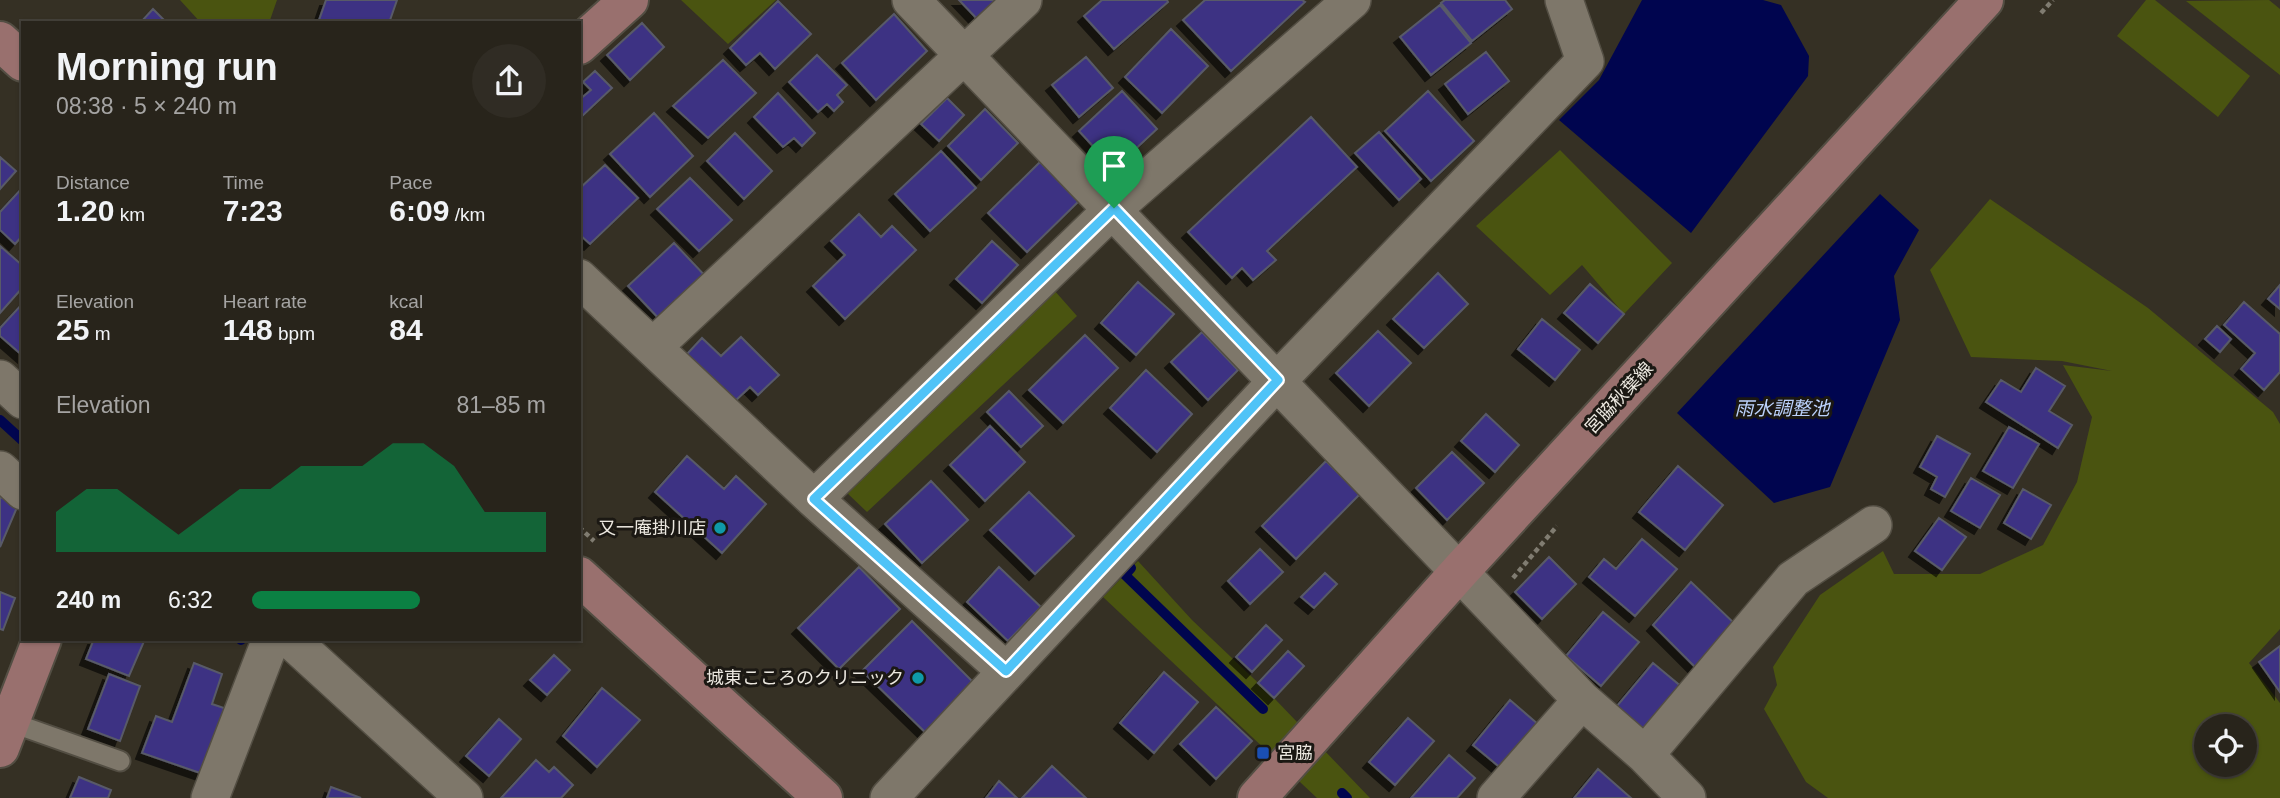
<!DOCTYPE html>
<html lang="en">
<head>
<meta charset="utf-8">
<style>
	:root { --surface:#28241b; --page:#302c24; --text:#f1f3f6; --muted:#a5a4a3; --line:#44413a; --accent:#0b8043 }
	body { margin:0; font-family:Helvetica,"Noto Sans JP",sans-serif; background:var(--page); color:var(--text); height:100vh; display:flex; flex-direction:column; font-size:26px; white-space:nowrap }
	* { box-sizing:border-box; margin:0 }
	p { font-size:23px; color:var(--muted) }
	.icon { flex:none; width:38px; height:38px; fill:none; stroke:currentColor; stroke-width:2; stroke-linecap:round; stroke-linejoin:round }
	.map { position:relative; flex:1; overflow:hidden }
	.panel { position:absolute; left:21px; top:21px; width:560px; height:620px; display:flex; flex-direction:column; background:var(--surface); border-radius:0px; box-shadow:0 2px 5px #0004,0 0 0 2px var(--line) }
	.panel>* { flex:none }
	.buttons { position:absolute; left:2194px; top:714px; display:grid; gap:14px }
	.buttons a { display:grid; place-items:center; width:63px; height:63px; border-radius:50%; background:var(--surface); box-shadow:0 2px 5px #0004,0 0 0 2px var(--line); font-size:35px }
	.pin { position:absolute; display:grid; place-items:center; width:60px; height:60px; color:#fff; margin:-72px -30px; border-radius:50% 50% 50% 0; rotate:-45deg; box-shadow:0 0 7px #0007 }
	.pin .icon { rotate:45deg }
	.round { display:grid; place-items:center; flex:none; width:74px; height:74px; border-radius:37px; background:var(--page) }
	.summary { display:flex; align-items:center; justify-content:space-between; height:119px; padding:0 35px }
	h1 { font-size:38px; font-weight:700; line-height:52px }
	.stats { display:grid; grid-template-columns:repeat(3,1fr); gap:10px; height:119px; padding:7px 35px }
	.stats div { display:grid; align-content:center }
	.stats b { font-size:30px; font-weight:700 }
	.stats small { font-size:19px; font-weight:400 }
	.stats p { font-size:19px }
	.chart { height:196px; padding:14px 35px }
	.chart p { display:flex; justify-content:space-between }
	.chart svg { width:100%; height:126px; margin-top:7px; fill:var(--accent); opacity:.7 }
	ul { padding:0 35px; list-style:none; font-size:23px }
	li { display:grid; grid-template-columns:112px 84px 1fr; align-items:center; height:52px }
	li i { height:18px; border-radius:9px; background:var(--accent) }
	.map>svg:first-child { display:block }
	.green { fill:#4a5410; fill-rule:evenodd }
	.water { fill:#00054f }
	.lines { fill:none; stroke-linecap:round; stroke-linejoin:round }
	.stream { stroke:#00054f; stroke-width:10 }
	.building { fill:#3c3383; stroke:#595a68; stroke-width:2; filter:url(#shadow) }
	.lane-casing { stroke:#534e43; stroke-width:23 }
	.street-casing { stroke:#534e43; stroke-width:40 }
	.secondary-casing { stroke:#534e43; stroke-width:42 }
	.path { stroke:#807c71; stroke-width:4.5; stroke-dasharray:5 3.5; stroke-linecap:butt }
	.lane { stroke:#7e776a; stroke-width:19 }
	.street { stroke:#7e776a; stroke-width:37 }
	.secondary { stroke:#99706e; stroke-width:38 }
	.route-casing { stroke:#fff; stroke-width:14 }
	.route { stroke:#4fc3f7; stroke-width:9 }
	.culture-dot { fill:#0f9aa8; stroke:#1b1813; stroke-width:2.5 }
	.transit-dot { fill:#1a4fb4; stroke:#1b1813; stroke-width:2.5 }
	.labels { text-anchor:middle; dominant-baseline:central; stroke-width:6; stroke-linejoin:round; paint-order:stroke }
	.street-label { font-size:18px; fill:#ece8e0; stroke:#1b1813 }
	.poi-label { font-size:18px; fill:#ece8e0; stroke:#1b1813; text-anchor:end }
	.water-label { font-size:19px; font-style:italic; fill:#bbd1fb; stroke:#1b1813 }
</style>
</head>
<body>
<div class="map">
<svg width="2280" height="798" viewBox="0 0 2280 798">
	<defs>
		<filter id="shadow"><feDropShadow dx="-6" dy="6" stdDeviation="0" flood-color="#0009"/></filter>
	</defs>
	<rect width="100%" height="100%" fill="#353024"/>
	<path class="green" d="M180,0H277L269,23H201Z
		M681,0H776L728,44Z
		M2146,0H2155L2250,76L2218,117L2117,36Z
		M2269,0L2280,9V75L2186,1Z
		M1560,150L1672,263L1624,314L1582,265L1550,295L1476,226Z
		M1990,199L2148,308L2273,412L2280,424V629L2249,663L2280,703V798H1828L1806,782L1764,709L1777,685L1773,667L1820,595L1883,551L1894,574H1980L2043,545L2077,482L2092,417L2063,365L2112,371L2062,361L1971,357L1930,270ZM2207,726H2245V765H2207Z
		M1054,290L1077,316L867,512L845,491Z
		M1138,561L1192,620L1274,698L1370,798H1317L1103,597Z"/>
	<path class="water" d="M1642,0H1763L1781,5L1809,56L1808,76L1691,233L1559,120L1599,80Z
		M1880,194L1919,230L1894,276L1900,320L1830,487L1774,503L1677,413Z"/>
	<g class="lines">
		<path class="stream" d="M0,420L23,441
			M1131,568L1125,575L1263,709
			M240,639L241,640
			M1342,793L1347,798"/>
	</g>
	<path class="building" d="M326,0H397L389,23H318Z
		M959,0H1003L980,22Z
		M1102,0H1167L1168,2L1114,49L1084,16Z
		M1205,0H1302L1305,2L1231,71L1183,20Z
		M1445,0H1505L1512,9L1472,41L1441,3Z
		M778,1L811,34L775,69L760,53L746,65L730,48Z
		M1440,5L1471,43L1431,75L1400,37Z
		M153,9L167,23H140Z
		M894,14L927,51L876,100L842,63Z
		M642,23L664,47L630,80L607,55Z
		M1171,29L1208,66L1162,113L1125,77Z
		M1486,52L1509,81L1468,114L1445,84Z
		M817,55L847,85L837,95L843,102L834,111L827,104L818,112L789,82Z
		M1086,57L1113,88L1079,117L1052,85Z
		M723,60L756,93L708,138L673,106Z
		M595,71L612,88L579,119V100L591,90L583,82Z
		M1122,91L1157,129L1114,169L1079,131Z
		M1428,91L1474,141L1431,181L1385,131Z
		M778,93L815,133L802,146L794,138L783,147L754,117Z
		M947,98L964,115L939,141L921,124Z
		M985,109L1018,143L981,180L948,146Z
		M654,113L693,156L650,197L610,154Z
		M1311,117L1357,167L1267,251L1276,260L1253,280L1242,268L1232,278L1188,232Z
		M1379,132L1421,179L1399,200L1355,153Z
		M735,133L772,171L744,199L707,161Z
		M941,151L976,188L930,231L895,194Z
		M0,157L16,171L0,189Z
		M1040,162L1079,201L1027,252L988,213Z
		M605,165L638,198L590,244L579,234V189Z
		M690,178L732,220L699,251L657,209Z
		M23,187V235L15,244L0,230V212Z
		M859,214L881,237L892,226L916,250L845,319L813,286L845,255L831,241Z
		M992,241L1018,265L982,303L956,279Z
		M674,243L709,280L664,324L628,286Z
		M0,246L23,266V287L0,313Z
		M1438,273L1468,304L1424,348L1393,319Z
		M1138,282L1174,314L1136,355L1101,323Z
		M1590,284L1624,314L1598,343L1564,313Z
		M2280,285V309L2268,299Z
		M2244,302L2280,334V372L2264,390L2241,369L2255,353L2224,325Z
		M23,303V356L0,336V328Z
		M1542,319L1580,350L1555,380L1518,349Z
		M2217,326L2231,339L2220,352L2205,339Z
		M1378,331L1411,363L1369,406L1336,373Z
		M1202,332L1238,370L1208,400L1171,362Z
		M1085,335L1118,368L1063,423L1029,390Z
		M741,337L779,375L758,395L750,387L733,403L686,355L702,338L721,356Z
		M2036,368L2065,386L2049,411L2072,425L2058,448L1986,402L2001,380L2021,392Z
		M1146,370L1192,414L1157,452L1110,408Z
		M1009,391L1043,426L1021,447L987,412Z
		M1486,414L1519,445L1495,472L1461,441Z
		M990,426L1025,462L985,501L950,465Z
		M2009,427L2039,444L2013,488L1983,471Z
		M1937,436L1970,454L1945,497L1931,489L1937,477L1920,467Z
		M1452,452L1484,483L1447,520L1416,488Z
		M687,456L724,489L736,476L766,504L722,553L655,492Z
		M1326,461L1360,494L1296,559L1262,526Z
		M1678,466L1723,505L1685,550L1639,512Z
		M1971,478L2000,495L1980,528L1951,511Z
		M931,481L968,520L922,563L885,524Z
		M2023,489L2051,505L2031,539L2004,523Z
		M1029,492L1074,536L1035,574L990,530Z
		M0,497L18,505L0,547Z
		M1939,518L1966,537L1942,570L1915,551Z
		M1642,539L1677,569L1635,616L1589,577L1604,559L1616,569Z
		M1260,549L1283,572L1250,604L1228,581Z
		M1549,557L1576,584L1542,619L1515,592Z
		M859,567L900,609L839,669L798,628Z
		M999,567L1041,607L1008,641L967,602Z
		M1325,573L1337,584L1314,608L1301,597Z
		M1691,582L1735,624L1697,669L1653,625Z
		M0,592L15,598L3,630L0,629Z
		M1603,612L1639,642L1601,686L1566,656Z
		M912,621L975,684L927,734L862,671Z
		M1266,625L1282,640L1252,672L1236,657Z
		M94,639H145L129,676L86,659Z
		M2280,646V692L2259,662Z
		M1288,651L1304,666L1274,698L1258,683Z
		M554,655L570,670L547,695L530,680Z
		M194,663L222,674L212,704L227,709L203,774L142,753L156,716L172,722Z
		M1653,663L1689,693L1652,737L1616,707Z
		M1164,672L1198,702L1154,753L1120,723Z
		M109,674L140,686L120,741L88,729Z
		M602,688L640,720L597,767L563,736Z
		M1510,700L1546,731L1509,775L1473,745Z
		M1216,707L1252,741L1216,779L1180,744Z
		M1408,718L1434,741L1395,785L1369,762Z
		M499,719L521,739L489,776L466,756Z
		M1449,755L1475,778L1457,798H1411Z
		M536,760L549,772L554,767L573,785L561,798H501Z
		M1052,766L1086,798H1022Z
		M1598,769L1631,798H1574Z
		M79,777L111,790L108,798H70Z
		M999,781L1017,798H986Z
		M331,787L361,798H327Z"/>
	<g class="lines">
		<g class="lane-casing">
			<path id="lane" d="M10,722L120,761"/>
		</g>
		<g class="street-casing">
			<path id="street" d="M911,0L1582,700L1645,755L1687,798
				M579,278L814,499L1006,671
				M654,346L1023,0
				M0,379L23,400
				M0,470L23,491
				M814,499L1114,208L1352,0
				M290,639L464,798
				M1645,755L1793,579L1873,525
				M210,798L271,639
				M889,798L1278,380L1585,61L1564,0
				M1496,798L1582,700"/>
		</g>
		<g class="secondary-casing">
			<path id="secondary" d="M0,41L23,62
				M579,45L629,0
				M579,576L823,798
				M0,748L42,639
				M1257,798L1460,571L1984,0"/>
		</g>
		<path class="path" d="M2041,13L2053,0
			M579,527L594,541
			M1513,578L1557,526"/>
		<use href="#lane" class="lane"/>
		<use href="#street" class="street"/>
		<use href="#secondary" class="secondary"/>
	</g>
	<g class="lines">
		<g class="route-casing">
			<path id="route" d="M1114,208L1278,380L1006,671L814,499Z"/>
		</g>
		<use href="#route" class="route"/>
	</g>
	<g class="culture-dot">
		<circle cx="720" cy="528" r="7"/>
		<circle cx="918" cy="678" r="7"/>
	</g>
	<rect class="transit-dot" x="1256" y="746" width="14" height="14" rx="3.5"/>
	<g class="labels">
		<g class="street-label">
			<text transform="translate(1619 398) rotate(-47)">宮脇秋葉線</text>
		</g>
		<g class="poi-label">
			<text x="706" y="528">又一庵掛川店</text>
			<text x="904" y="678">城東こころのクリニック</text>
			<text x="1277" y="753" text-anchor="start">宮脇</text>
		</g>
		<g class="water-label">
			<text x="1782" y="408">雨水調整池</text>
		</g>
	</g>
</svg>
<div class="buttons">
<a><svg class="icon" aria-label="locate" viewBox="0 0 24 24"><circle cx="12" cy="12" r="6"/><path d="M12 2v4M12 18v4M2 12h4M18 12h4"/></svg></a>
</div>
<div class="pin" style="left:1114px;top:208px;background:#1e9e55"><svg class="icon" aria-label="arrive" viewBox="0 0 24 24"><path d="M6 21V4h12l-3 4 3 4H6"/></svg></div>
<section class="panel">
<div class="summary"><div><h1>Morning run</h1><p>08:38 · 5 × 240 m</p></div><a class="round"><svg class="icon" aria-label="share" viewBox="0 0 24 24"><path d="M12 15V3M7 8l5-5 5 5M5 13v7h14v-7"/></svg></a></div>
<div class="stats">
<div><p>Distance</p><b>1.20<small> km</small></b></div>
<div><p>Time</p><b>7:23</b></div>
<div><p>Pace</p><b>6:09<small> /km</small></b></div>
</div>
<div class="stats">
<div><p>Elevation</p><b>25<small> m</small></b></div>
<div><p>Heart rate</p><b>148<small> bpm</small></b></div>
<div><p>kcal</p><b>84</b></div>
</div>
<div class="chart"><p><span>Elevation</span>81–85 m</p>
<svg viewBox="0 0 160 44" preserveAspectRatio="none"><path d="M0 44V30L10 22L20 22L30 30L40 38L50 30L60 22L70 22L80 14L90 14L100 14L110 6L120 6L130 14L140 30L150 30L160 30V44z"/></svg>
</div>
<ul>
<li><b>240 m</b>6:32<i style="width:57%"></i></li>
</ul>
</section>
</div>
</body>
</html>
